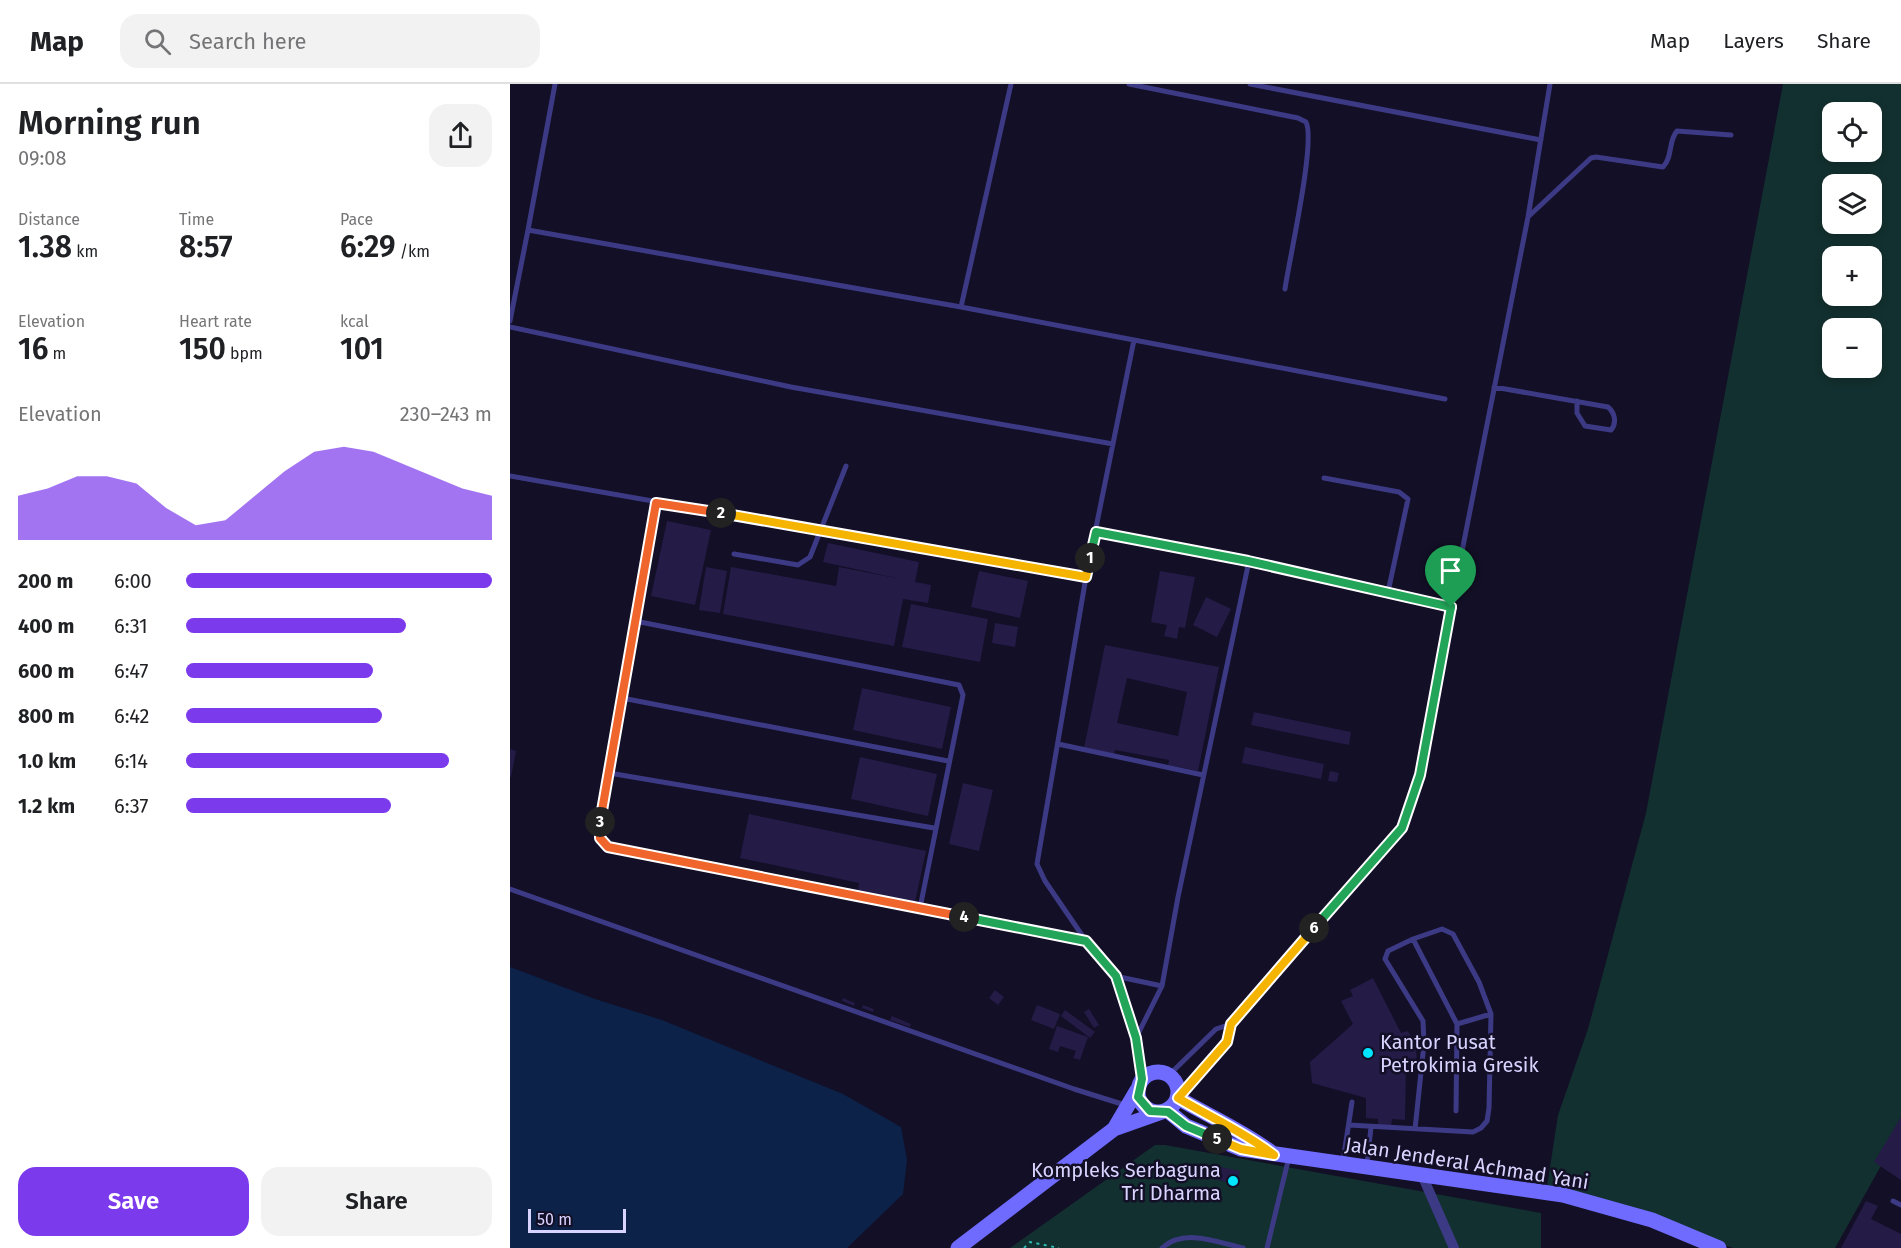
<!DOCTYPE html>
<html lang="en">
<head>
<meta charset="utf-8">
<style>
	:root { --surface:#fff; --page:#f2f2f2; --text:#202124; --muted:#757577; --line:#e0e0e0; --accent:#7c3aed }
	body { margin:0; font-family:"Fira Sans",sans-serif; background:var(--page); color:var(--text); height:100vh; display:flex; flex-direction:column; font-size:22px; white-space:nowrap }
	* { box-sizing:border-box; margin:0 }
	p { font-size:20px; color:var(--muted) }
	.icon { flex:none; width:33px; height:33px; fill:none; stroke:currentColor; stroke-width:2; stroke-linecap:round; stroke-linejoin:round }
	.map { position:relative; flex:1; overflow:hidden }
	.drawer { display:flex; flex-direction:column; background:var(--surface); width:510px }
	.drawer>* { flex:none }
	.fabs { position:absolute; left:1312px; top:18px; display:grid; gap:12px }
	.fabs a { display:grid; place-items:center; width:60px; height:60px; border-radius:12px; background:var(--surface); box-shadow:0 3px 9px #0003; font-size:30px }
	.scale { position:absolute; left:18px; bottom:15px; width:98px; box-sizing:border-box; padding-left:6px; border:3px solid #d9d4ff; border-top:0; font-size:16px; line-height:21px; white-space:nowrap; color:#d9d4ff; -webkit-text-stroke:4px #130f26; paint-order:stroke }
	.pin { position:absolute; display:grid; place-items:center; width:51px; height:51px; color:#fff; margin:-62px -26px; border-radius:50% 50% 50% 0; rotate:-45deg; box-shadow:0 0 6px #0007 }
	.pin .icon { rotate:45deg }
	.km { position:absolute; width:30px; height:30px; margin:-15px; border-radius:50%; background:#222; color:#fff; font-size:16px; line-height:30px; text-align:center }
	.round { display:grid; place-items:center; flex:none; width:63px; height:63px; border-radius:18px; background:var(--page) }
	.summary { display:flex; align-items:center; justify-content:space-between; height:102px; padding:0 18px }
	h1 { font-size:33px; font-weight:600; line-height:45px }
	.stats { display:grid; grid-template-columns:repeat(3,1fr); gap:9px; height:102px; padding:6px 18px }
	.stats div { display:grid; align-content:center }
	.stats b { font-size:30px; font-weight:600 }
	.stats small { font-size:16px; font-weight:400 }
	.stats p { font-size:16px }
	.chart { height:168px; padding:12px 18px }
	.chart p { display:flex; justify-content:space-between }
	.chart svg { width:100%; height:108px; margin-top:6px; fill:var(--accent); opacity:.7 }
	.button { display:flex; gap:12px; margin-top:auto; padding:12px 18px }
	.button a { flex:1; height:69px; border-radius:18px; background:var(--accent); color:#fff; font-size:24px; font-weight:600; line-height:69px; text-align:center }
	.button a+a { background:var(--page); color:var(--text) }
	ul { padding:0 18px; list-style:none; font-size:20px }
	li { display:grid; grid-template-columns:96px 72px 1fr; align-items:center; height:45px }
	li i { height:15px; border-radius:8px; background:var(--accent) }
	header { display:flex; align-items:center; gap:36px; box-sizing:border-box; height:84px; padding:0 30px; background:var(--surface); border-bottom:2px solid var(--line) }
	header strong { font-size:28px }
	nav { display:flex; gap:33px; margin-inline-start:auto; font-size:21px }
	.search { width:420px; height:54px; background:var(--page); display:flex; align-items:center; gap:15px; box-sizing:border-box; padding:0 21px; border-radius:18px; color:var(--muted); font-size:22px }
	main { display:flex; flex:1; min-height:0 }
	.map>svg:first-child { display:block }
	.green { fill:#12302f; fill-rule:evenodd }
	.water { fill:#0c2248 }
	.building { fill:#241b47; fill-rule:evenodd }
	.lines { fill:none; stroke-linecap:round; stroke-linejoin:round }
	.path { stroke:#2fb8b0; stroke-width:2; stroke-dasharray:3 4.5; stroke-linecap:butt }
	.service { stroke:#3d3a85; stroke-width:5 }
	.minor { stroke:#3d3a85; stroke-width:10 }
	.secondary { stroke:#6f6bff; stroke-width:15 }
	.split-1-casing { stroke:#fff; stroke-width:12 }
	.split-2-casing { stroke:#fff; stroke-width:12 }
	.split-3-casing { stroke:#fff; stroke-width:12 }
	.split-4-casing { stroke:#fff; stroke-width:12 }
	.split-5-casing { stroke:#fff; stroke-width:12 }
	.split-6-casing { stroke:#fff; stroke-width:12 }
	.split-7-casing { stroke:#fff; stroke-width:12 }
	.split-1 { stroke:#22a559; stroke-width:8 }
	.split-2 { stroke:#f5b400; stroke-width:8 }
	.split-3 { stroke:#f0652b; stroke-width:8 }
	.split-4 { stroke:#f0652b; stroke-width:8 }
	.split-5 { stroke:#22a559; stroke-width:8 }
	.split-6 { stroke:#f5b400; stroke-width:8 }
	.split-7 { stroke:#22a559; stroke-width:8 }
	.poi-dot { fill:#00e5ff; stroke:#130f26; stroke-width:2 }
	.labels { text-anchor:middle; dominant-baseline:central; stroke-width:5; stroke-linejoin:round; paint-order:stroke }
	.poi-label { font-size:20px; fill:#d9d4ff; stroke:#130f26; text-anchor:start }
	.street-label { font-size:20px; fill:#d9d4ff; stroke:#130f26 }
</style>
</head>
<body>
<header>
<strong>Map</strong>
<div class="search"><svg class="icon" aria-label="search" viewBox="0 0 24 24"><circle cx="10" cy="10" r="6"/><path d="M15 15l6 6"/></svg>Search here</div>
<nav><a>Map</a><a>Layers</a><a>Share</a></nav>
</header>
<main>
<section class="drawer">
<div class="summary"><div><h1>Morning run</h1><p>09:08</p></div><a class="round"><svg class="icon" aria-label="share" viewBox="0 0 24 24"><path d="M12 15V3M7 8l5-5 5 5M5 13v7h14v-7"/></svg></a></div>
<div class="stats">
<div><p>Distance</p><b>1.38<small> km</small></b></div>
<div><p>Time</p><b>8:57</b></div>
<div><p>Pace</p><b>6:29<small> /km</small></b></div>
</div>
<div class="stats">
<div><p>Elevation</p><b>16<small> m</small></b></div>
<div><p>Heart rate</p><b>150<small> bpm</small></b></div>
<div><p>kcal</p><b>101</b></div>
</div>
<div class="chart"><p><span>Elevation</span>230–243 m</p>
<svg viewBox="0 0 160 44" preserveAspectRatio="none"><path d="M0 44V26L10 23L20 18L30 18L40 21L50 31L60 38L70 36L80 26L90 16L100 8L110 6L120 8L130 13L140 18L150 23L160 26V44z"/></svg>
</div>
<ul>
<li><b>200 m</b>6:00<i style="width:100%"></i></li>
<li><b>400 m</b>6:31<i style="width:72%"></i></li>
<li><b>600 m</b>6:47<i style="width:61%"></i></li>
<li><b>800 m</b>6:42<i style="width:64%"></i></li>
<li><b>1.0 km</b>6:14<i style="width:86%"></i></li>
<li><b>1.2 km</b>6:37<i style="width:67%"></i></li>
</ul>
<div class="button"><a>Save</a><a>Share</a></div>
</section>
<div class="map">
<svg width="1391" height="1164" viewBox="0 0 1391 1164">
	<rect width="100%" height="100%" fill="#130f26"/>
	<path class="green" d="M1273,0H1391V1046L1325,1164H1223L1037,1103L1048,1031L1078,945L1136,729ZM1323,28H1362V68H1323ZM1323,100H1362V140H1323ZM1323,172H1362V212H1323ZM1323,244H1362V284H1323Z
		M645,1061H655L1031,1129V1164H500Z"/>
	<path class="water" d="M0,883L85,915L152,936L333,1010L391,1043L397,1076L393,1110L337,1164H0Z"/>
	<path class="building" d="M157,437L201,446L185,521L141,512Z
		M318,459L409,478L405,498L421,501L418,519L393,515L384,562L213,530L221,483L326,502L329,483L391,495L313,478Z
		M196,483L217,487L210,529L189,526Z
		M469,487L518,497L510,534L461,523Z
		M650,487L685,493L675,544L669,543L667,555L654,552L657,541L641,538Z
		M696,513L721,525L707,553L683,541Z
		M401,520L478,535L470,578L392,563Z
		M485,539L508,543L505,563L482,559Z
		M595,561L709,583L688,687L658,681L659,676L605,666L604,671L574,664ZM617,594L677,608L668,652L607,639Z
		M352,604L441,623L432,665L343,646Z
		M744,628L841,648L839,661L741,641Z
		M735,663L814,680L811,695L732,679Z
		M0,665L6,667L1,693H0Z
		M350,673L427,690L418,732L341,715Z
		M820,687L829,689L827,698L818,697Z
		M453,699L483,706L469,767L439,760Z
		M239,730L416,767L405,818L348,806L349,799L230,774Z
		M863,894L891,949L898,947L906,961L907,983H896L895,1036L882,1035L881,1043L868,1042V1035L856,1034V1014L802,999L800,978L843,940L831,917L843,912L840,906Z
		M485,906L494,913L488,921L479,914Z
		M333,914L345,919L344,922L332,917Z
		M353,921L364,925L363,928L352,924Z
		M527,921L550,930L544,945L521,936Z
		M579,925L589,941L584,944L574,928Z
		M555,926L585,948L580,954L551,932Z
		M382,932L401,940L400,943L380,936Z
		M547,942L578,953L570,976L563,974L566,967L550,962L548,968L539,965Z
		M1391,1033V1096L1364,1078Z
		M701,1081L730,1087L727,1100L698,1094Z
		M1356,1117L1368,1122L1361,1135L1391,1150V1164H1331Z"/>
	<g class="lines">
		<path class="path" d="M514,1164L520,1158L549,1164"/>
		<path class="service" d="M45,0L18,146L451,223
			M501,0L451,223L624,256L576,493L527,780L535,797L576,857L605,892L626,954L632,995
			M619,0L788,34L796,38C806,58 779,176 775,205
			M740,0L1031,56
			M1019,132L1081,74L1086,73L1153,83C1163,73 1158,57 1167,47L1221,51
			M0,237L18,146
			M0,243L281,303L603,360
			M624,256L935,315
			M984,303L1098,323C1105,329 1107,339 1101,346L1075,342L1067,329V317
			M0,392L576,493
			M814,394L889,408L898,415L878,508
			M146,419L89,747L91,754L98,763L575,857
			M586,448L739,477L668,813L652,902L626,954
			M224,470L288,481L300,473L336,382
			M739,477L941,523
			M125,537L449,601L453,611L410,824
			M112,614L438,677
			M548,660L693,691
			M99,689L424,744
			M0,805L564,1005L615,1021
			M903,855L878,867L875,875L913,937L914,960L905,1045
			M605,892L652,902
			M947,940L981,930
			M659,991L706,945L721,940
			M668,1012L717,958L721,940L892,744L910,691L928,589L1018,133L1040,0
			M839,1041L963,1048L971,1044L977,1037L979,1024L981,930L969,898L943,850L932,845L903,855L947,940L946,1027
			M833,1077L842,1018
			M857,1080L861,1043
			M1383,1117L1391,1121
			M652,1164C674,1144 707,1158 733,1164
			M757,1164L779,1073"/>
		<path class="minor" d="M912,1091L944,1164"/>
		<path class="secondary" d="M628 1008a20 20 0 1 1 40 0a20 20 0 1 1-40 0Z
			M668,1014C699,1032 733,1047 761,1068
			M658,1027L676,1042L731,1065L1053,1111L1142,1136L1209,1164
			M604,1045L627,1006
			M448,1164L604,1045L652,1028"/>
	</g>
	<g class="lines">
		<g class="split-1-casing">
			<path id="split-1" d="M580,474L586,448L738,477L941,523"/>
		</g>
		<g class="split-2-casing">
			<path id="split-2" d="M211,429L576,493L580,474"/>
		</g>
		<g class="split-3-casing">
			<path id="split-3" d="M90,738L146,419L211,429"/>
		</g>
		<g class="split-4-casing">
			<path id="split-4" d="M90,738V754L98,763L454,833"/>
		</g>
		<g class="split-5-casing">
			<path id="split-5" d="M454,833L576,857L606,892L626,954L632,995L628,1013L640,1027L658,1028L676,1042L707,1055"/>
		</g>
		<g class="split-6-casing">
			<path id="split-6" d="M707,1055L731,1065L764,1071C734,1048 700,1033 668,1014L717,958L721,940L804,844"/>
		</g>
		<g class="split-7-casing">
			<path id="split-7" d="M804,844L892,744L910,691L941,523"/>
		</g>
		<use href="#split-1" class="split-1"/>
		<use href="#split-2" class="split-2"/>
		<use href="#split-3" class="split-3"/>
		<use href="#split-4" class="split-4"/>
		<use href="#split-5" class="split-5"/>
		<use href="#split-6" class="split-6"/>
		<use href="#split-7" class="split-7"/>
	</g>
	<g class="poi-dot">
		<circle cx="858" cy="969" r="6"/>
		<circle cx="723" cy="1097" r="6"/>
	</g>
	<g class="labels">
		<g class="poi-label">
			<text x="870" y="958">Kantor Pusat<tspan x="870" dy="23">Petrokimia Gresik</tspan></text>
			<text x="711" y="1086" text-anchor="end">Kompleks Serbaguna<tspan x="711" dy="23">Tri Dharma</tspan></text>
		</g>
		<g class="street-label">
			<text transform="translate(957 1079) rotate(9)">Jalan Jenderal Achmad Yani</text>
		</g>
	</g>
</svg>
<div class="fabs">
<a><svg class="icon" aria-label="locate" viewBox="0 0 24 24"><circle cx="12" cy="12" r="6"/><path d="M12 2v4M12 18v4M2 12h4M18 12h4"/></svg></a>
<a><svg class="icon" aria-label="layers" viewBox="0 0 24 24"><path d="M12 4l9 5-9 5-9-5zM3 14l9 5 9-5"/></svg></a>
<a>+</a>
<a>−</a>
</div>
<div class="scale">50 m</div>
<div class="pin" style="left:941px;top:523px;background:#1e9e55"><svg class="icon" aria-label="arrive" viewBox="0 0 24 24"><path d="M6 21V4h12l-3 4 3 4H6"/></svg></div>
<b class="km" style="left:580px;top:474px">1</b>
<b class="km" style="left:211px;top:429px">2</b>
<b class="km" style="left:90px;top:738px">3</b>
<b class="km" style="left:454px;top:833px">4</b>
<b class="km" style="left:707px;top:1055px">5</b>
<b class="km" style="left:804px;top:844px">6</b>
</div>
</main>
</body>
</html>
